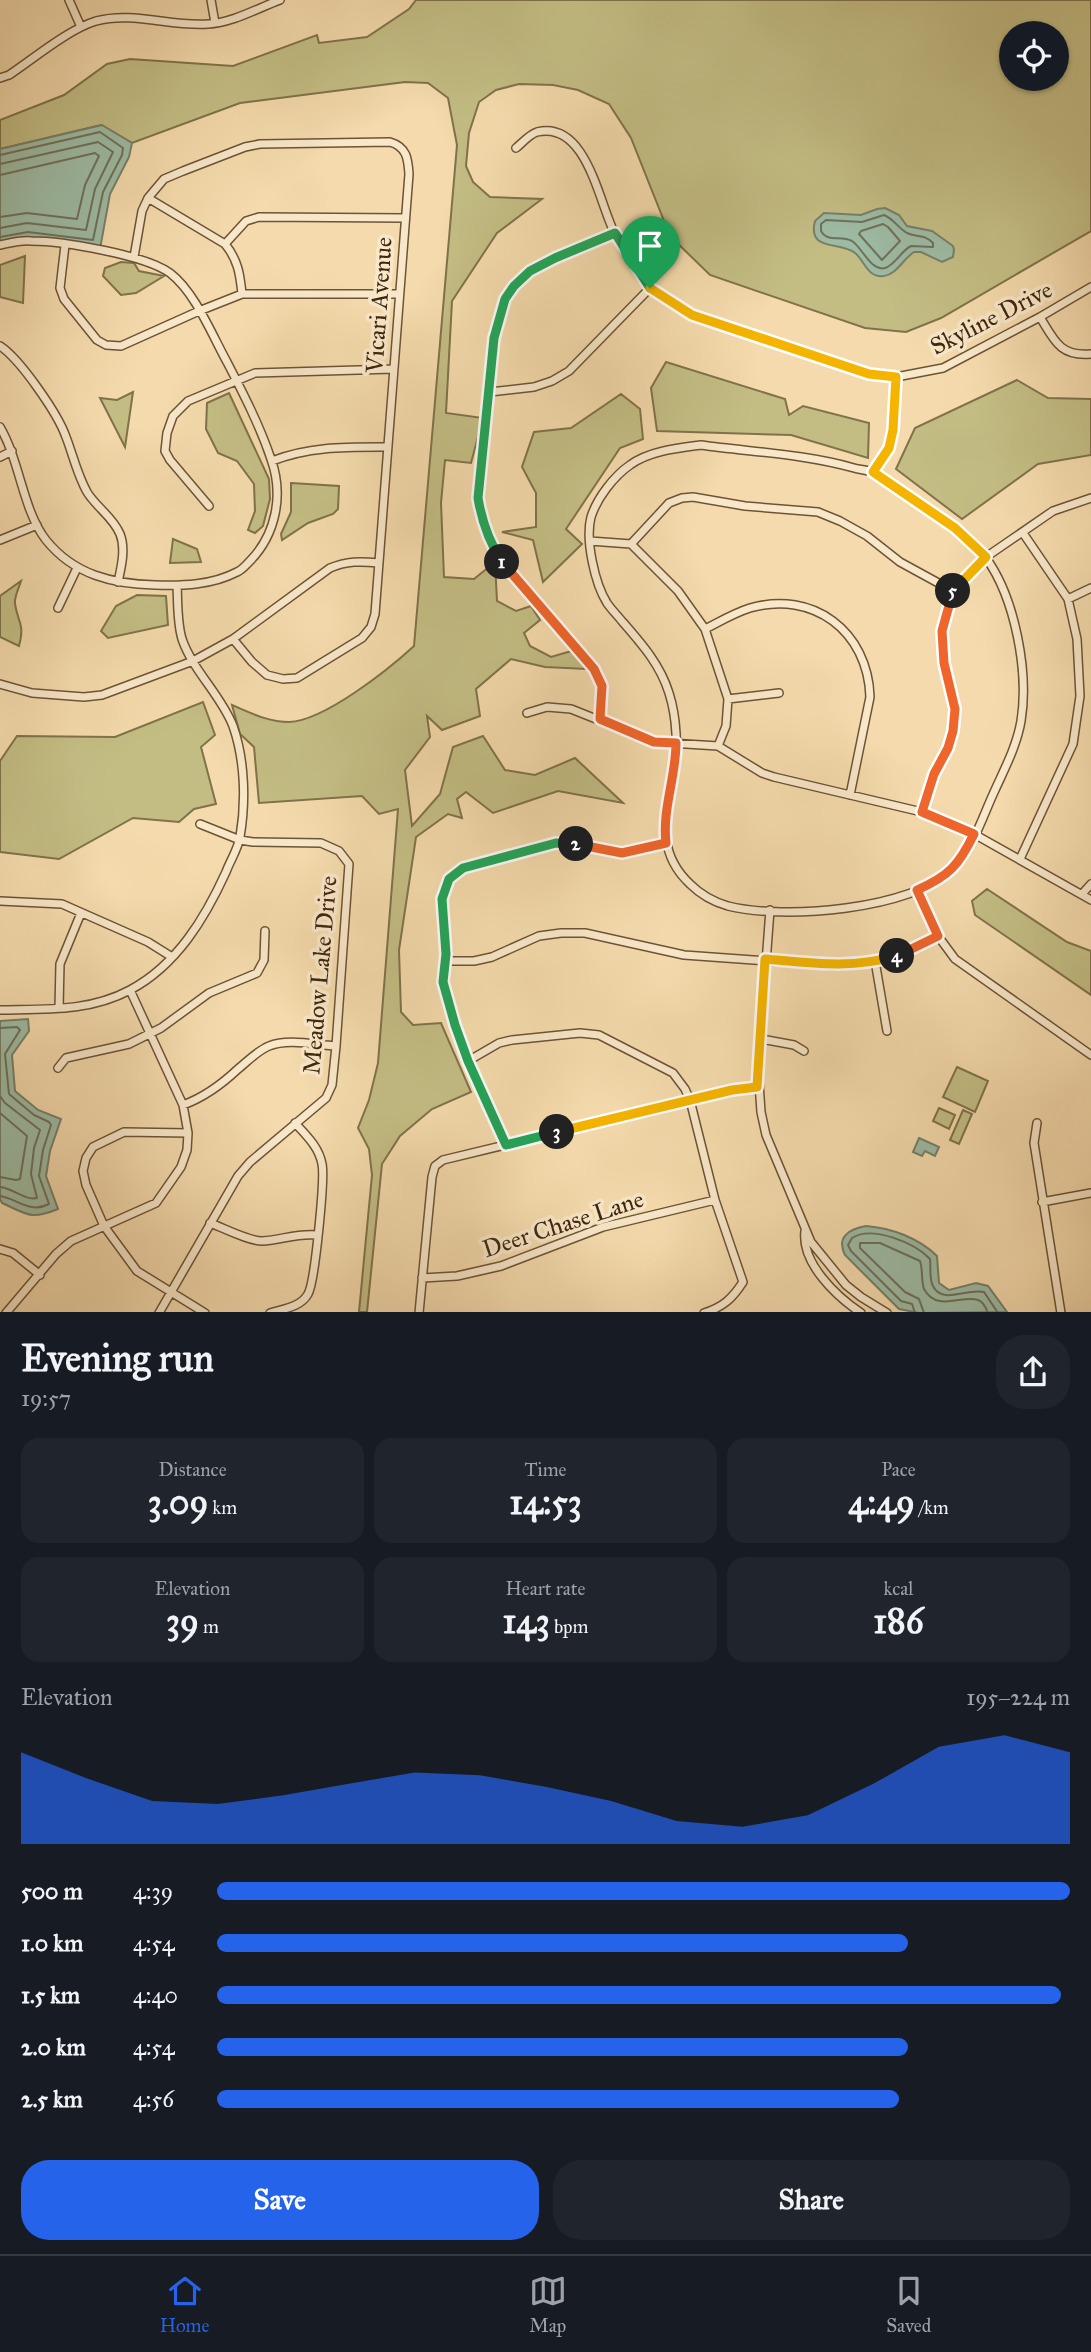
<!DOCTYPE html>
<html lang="en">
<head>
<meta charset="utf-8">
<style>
	:root { --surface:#171b24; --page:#20242c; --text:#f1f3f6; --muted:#9ea1a6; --line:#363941; --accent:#2563eb }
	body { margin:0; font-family:"IM FELL Great Primer",serif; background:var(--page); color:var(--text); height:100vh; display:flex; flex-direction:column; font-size:26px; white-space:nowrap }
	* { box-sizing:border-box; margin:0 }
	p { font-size:23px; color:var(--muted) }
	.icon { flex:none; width:38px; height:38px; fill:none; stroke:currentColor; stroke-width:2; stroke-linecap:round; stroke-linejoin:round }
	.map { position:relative; height:1312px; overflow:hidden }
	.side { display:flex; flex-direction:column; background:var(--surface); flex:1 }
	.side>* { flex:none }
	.buttons { position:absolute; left:999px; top:21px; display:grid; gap:14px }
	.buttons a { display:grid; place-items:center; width:70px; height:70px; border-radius:50%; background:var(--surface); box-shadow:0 2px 5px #0004; font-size:35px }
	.pin { position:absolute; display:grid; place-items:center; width:60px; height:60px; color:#fff; margin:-72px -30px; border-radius:50% 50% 50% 0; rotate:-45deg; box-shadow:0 0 7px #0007 }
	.pin .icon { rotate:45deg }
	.km { position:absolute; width:35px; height:35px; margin:-18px; border-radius:50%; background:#222; color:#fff; font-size:19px; line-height:35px; text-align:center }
	.round { display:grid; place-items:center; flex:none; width:74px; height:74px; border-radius:28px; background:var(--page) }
	.summary { display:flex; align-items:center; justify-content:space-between; height:119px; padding:0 21px }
	h1 { font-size:38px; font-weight:700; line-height:52px }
	.figures { display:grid; grid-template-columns:repeat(3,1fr); gap:10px; height:119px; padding:7px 21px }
	.figures div { display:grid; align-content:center; border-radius:18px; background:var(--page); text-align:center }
	.figures b { font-size:35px; font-weight:700 }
	.figures small { font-size:19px; font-weight:400 }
	.figures p { font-size:19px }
	.chart { height:196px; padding:14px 21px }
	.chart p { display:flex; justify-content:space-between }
	.chart svg { width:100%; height:126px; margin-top:7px; fill:var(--accent); opacity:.7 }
	.action { display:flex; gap:14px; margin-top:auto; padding:14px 21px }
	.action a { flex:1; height:80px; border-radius:28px; background:var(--accent); color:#fff; font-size:28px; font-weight:700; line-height:80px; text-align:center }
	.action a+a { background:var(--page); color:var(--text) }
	ul { padding:0 21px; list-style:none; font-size:23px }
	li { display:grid; grid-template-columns:112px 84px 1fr; align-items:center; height:52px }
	li i { height:18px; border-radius:9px; background:var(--accent) }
	.tab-bar { display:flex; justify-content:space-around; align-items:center; height:98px; border-top:2px solid var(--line); background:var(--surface); font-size:19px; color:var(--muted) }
	.tab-bar a { display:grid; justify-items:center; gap:4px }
	.tab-bar .on { color:var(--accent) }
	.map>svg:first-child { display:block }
	.green { fill:#c3bd84; stroke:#80724a; stroke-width:2; fill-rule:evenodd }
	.water { fill:#9dbba4; stroke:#778068; stroke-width:2 }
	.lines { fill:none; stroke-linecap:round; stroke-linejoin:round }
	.shore { stroke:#6e715a; stroke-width:2 }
	.minor-casing { stroke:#6c5436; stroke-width:10 }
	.minor { stroke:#f8e7c9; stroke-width:7 }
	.split-1-casing { stroke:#fff; stroke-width:14 }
	.split-2-casing { stroke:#fff; stroke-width:14 }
	.split-3-casing { stroke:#fff; stroke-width:14 }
	.split-4-casing { stroke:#fff; stroke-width:14 }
	.split-5-casing { stroke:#fff; stroke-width:14 }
	.split-6-casing { stroke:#fff; stroke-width:14 }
	.split-1 { stroke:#22a559; stroke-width:9 }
	.split-2 { stroke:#f0652b; stroke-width:9 }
	.split-3 { stroke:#22a559; stroke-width:9 }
	.split-4 { stroke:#f5b400; stroke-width:9 }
	.split-5 { stroke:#f0652b; stroke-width:9 }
	.split-6 { stroke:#f5b400; stroke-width:9 }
	.labels { text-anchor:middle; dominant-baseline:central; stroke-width:7; stroke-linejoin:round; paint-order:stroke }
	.street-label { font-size:24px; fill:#3e270f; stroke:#f8e7c9 }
</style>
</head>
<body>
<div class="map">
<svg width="1091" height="1313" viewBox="0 0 1091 1313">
	<rect width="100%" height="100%" fill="#f4daac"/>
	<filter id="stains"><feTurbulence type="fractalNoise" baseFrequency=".00286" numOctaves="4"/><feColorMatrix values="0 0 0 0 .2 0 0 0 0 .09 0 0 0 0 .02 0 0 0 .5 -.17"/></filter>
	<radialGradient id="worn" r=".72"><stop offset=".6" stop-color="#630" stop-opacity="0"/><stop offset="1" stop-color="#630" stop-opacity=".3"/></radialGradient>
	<path class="green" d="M416,0H1091V231L941,318L906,332L865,328L710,275L670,236L631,138L609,104L578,90L553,85L519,84L496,90L479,102L469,133L466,166L473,182L490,197L542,199L497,233L452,301L446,413L483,418L471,463L445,460L441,503L444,577L474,579L495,562L497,601L516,611L531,606L540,620L524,633L530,646L551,657L575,650L586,669L545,667L511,659L476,689L480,716L442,730L427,716L430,737L405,770L412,826L440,794L453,747L483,736L505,770L535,775L575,758L623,803L558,791L493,813L466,792L457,799L462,818L448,814L416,837L399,950L401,1012L413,1025L441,1023L471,1092L432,1109L400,1136L382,1164L367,1312H359L372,1175L369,1149L358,1128L369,1100L378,1063L398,809L379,814L362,796L259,803L254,747L240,734L232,705C251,713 268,722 289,722C324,721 389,669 414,646L457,145L448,98L428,83L405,82L240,103L132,143L101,125L0,149V120L64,95L107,64L130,59L233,66L317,35L319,43L367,37L409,9ZM1012,33H1057V79H1012Z
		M25,256L23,303L0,297V265Z
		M121,262L134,263L139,271L164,276L136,293L121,295L103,276L105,268Z
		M666,362L785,399L789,415L803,406L869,423L868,458L791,435L657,431L651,388Z
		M1017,380L1048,398L1091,399V455L1038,464L962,519L896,469L915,428Z
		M133,392L125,447L100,398L117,400Z
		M229,393L269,479L270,499L263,526L255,533L248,530L255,511L254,484L237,461L218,453L206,429L207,403Z
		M621,394L640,409L643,439L620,448L566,529L582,544L543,582L533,540L502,532L536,527V493L522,467L534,432L571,428Z
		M291,483L339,486L338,509L333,514L308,523L282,540L281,534L291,512Z
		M173,539L197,549L201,562L170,563Z
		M21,581C19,588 14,597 15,604C18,623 25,624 19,646L0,637V596Z
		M137,595L166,596L168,625L108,638L101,631L116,606Z
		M203,702L215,735L201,747L216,804L194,809L179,822L133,818L59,859L0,852V761L17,736L115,737Z
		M987,889L1067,942L1091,951V995L975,915L972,901Z
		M957,1067L988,1081L975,1112L943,1097Z
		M939,1108L955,1115L949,1129L933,1121Z
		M963,1110L972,1114L959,1144L950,1140Z"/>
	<path class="water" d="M102,125L132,143L129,157L110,194L100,249L28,239L0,244V149Z
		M885,208L899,215L907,226L932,231L953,246L954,250L953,257L942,262L921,252H914C903,259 897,274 884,276C867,278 865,261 855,253C840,241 807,252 815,221L824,213L861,215L877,209Z
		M28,1019L29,1031L12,1055L15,1091L38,1110L61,1119L50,1151L46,1176L58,1209C31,1220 28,1215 2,1203L0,1199V1021Z
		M919,1138L939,1147L935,1156L925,1151L922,1156L913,1152Z
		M866,1226C891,1228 919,1238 937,1256L939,1283L949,1290L976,1283L988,1286L1007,1312L919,1313L899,1309L845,1255C836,1237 849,1229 866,1226Z"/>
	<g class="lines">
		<path class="shore" d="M0,155L100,132L123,148L122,155L103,192L93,240L28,232L0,237
			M0,164L98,142L113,152L95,189L86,230L27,223L0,228
			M0,175L95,153L99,156L85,185L77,219L27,213L0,217
			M884,215C894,219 898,228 907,233C917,238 925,234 933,243V247L911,246C901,251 895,265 885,268C871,272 862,247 852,241C841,235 828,243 821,231V224L826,220L862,222Z
			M883,224L888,227L900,241L882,260L859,234L861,231Z
			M0,1028L17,1027L20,1030L5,1054L9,1094L34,1115L49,1122L51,1125L43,1150L39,1176L49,1204C30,1214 18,1199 0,1196
			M0,1096L5,1103L40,1130L34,1148L31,1174L37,1198C25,1201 13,1188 0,1187
			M0,1113L27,1136L20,1179L16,1180L0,1177
			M915,1313L912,1304L901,1301L851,1251L848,1245L852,1238C872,1225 915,1243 930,1259C931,1267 929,1279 933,1286C942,1305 967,1288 984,1292L998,1313
			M924,1313L919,1299L905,1292L860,1248V1243H880L920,1261C923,1270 921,1280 924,1289C937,1313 963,1294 978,1300C983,1301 986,1308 988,1313"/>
		<g class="minor-casing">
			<path id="minor" d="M69,0L81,27
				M211,0L215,23
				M0,78L9,75C33,59 69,29 96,21C133,11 171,27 208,24C232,23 258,8 280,0
				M516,148C522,143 530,134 537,132C587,120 599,204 615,234C624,250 639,277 651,288C663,299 678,307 692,315L869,374L896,377L943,368L1040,317L1091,287
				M148,198L225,244C238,260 240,274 242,294
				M225,244L246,221L259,217L405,218
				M0,245C10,243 21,240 31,241C63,241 145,255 170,273C195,292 212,335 227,362C243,393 260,426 271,459C284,495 276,535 249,562C246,565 242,570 237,572C212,585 183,586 155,585C113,584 74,575 46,540C23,511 20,461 0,427
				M65,245L60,288L64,299L97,340L106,345L121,346L199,311L242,294H399
				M134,257L142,211L148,198L164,179L183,171L245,147L260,144L390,142C407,147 408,159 409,174L375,614L371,627L362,638L297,678L283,679L267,675L252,662L233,639
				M1040,317C1054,340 1060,357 1091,354
				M0,346C20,359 58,414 66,437C73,455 77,474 87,492C96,507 113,517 120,534C126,549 121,568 118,582
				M490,392L534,387L552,381L569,371L650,288
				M701,445C751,452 805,454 854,468C861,470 869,470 875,473C883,478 891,485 899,490C926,509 967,531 986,558C1015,598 1029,672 1021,721C1017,745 1005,768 995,790C984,813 973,849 954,868C913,910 783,920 728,906C714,902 700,894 690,884C654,850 667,815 674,774C678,749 677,718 669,693C660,664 641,643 621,620C617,615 611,609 607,603C595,584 585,540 591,517C597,498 614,476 630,465C649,451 678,448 701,445Z
				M0,457L12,451
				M272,461C310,446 347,447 388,447
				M873,472L889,448L893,430L896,377
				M209,506L170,460L165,451L167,433L173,416L188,401L255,373L393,369
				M0,540L37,525
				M590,541L631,544L678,591L705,629L728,699L726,726L718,746
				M631,544L669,503L682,498L693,497L745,506L818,512L840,521L867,536L900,562L953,591
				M1068,599L1091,588
				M58,608L77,568
				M705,629C719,622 734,613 750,608C813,590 868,631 870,697L850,795
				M0,684L32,693L84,697L102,695L193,661L233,639L330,568C347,561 360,561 379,563
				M728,699L779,693
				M527,713L547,707L571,709L654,742L718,746L762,773L774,777L922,812L974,834L1091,900
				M600,719L602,686L594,669L502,562C489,541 482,522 478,498L494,338L505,299L514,286L530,270L615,233
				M922,812L934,774L948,748L953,731L955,709L945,663L942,631L953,591L986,557L1053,511L1091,498
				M1020,859L1073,744L1080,696L1077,639L1068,599L1023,533
				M917,890L938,936L955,959L1091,1055
				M1082,894L1091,884
				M0,901L62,904L148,942L172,957
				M770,910L758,1068L761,1112L766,1135L811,1242L846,1285L861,1297L887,1313
				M445,961H474L492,957L539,936L561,933H585L684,955L838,966L895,956L938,936
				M875,961L887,1031
				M59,1008L60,964L81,913
				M0,1010C45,1009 89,1012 130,990C177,965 205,918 226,872C230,861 238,849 240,837C246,802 245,760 233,726C221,695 193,671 182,639C177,622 178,603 177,586
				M761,1039L794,1045L804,1051
				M468,1061L499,1043L512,1040L580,1033L599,1035L673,1073L685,1089L690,1100L715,1200L743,1282C732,1299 723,1307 704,1313
				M58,1068L66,1058L129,1044L161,1028L209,993L257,973L264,960L265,931
				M183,1105C205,1097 221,1085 238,1069C248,1061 257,1051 269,1046C288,1038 316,1045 336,1046
				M1037,1123L1034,1143L1061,1313
				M188,1133L124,1132L93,1147L86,1158L83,1171L86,1185L104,1226L137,1271L205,1313
				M506,1145L468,1061L455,1025L443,982L445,954L442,899L449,879L463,868L556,843L580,844L605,851L622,853L666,843
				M1042,1202L1091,1193
				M210,1223C224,1228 248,1241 262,1241C282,1240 296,1233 317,1235
				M805,1231C801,1263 836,1296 861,1313
				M0,1249L13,1253L40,1275
				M422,1278L457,1276L501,1266L603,1227L715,1200
				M6,1313L56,1254L71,1241L156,1203L181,1167L187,1150L188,1133L183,1105L130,990
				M159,1313L238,1176L250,1162L326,1098L332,1085L336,1046L349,864L339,851L321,843L253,842L240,840L200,824
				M270,1313C283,1309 301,1307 308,1294C315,1282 325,1178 322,1164C319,1147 306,1135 295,1123
				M419,1313L432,1177L435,1166L443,1160L732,1090L757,1087"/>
		</g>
		<use href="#minor" class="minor"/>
	</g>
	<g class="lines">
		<g class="split-1-casing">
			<path id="split-1" d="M502,562C489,542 482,522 478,498L494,338L505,299L514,286L530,271L555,258L615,233L650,288"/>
		</g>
		<g class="split-2-casing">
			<path id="split-2" d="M502,562L594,669L602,686L600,719L654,742L676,743C676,777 662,809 666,843L622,853L576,844"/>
		</g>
		<g class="split-3-casing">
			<path id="split-3" d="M557,1132L506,1145L468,1061L455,1025L443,982L446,954L442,899L449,879L463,868L556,843L576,844"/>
		</g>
		<g class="split-4-casing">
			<path id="split-4" d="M557,1132L732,1090L757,1087L765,959C812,963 850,969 897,956"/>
		</g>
		<g class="split-5-casing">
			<path id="split-5" d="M897,956L938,936L917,890C949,876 959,865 974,834L922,812L934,774L948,748L953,731L955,709L944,663L942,631L953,591"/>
		</g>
		<g class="split-6-casing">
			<path id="split-6" d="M650,288L692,315L869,374L896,377L893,430L889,448L873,472L955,528L986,557L953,591"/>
		</g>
		<use href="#split-1" class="split-1"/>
		<use href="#split-2" class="split-2"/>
		<use href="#split-3" class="split-3"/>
		<use href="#split-4" class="split-4"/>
		<use href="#split-5" class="split-5"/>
		<use href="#split-6" class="split-6"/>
	</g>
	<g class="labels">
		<g class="street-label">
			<text transform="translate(379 305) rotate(-86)">Vicari Avenue</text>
			<text transform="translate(991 318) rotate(-27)">Skyline Drive</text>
			<text transform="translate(320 975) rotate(-85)">Meadow Lake Drive</text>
			<text transform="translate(563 1224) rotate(-18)">Deer Chase Lane</text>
		</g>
	</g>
	<rect width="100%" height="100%" filter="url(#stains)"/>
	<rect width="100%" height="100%" fill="url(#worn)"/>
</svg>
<div class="buttons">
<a><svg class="icon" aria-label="locate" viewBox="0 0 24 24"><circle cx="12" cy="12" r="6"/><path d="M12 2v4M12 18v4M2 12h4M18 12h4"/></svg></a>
</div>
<div class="pin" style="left:650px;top:288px;background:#1e9e55"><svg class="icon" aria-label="arrive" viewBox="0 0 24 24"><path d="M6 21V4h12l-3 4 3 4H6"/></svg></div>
<b class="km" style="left:502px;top:562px">1</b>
<b class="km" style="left:576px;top:844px">2</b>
<b class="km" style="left:557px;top:1132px">3</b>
<b class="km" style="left:897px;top:956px">4</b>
<b class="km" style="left:953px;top:591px">5</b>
</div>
<section class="side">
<div class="summary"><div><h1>Evening run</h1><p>19:57</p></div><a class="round"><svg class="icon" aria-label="share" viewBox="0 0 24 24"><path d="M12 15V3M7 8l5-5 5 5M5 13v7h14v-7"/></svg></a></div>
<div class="figures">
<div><p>Distance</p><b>3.09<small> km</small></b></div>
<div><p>Time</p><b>14:53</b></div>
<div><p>Pace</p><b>4:49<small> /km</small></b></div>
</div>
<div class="figures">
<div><p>Elevation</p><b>39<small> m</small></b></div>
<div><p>Heart rate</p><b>143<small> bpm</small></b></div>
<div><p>kcal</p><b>186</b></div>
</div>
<div class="chart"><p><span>Elevation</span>195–224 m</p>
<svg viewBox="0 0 160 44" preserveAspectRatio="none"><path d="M0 44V12L10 21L20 29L30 30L40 27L50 23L60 19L70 20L80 24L90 29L100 36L110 38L120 34L130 23L140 10L150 6L160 12V44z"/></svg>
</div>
<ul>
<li><b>500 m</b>4:39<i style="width:100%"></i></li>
<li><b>1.0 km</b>4:54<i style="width:81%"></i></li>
<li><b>1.5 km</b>4:40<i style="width:99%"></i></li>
<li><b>2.0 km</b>4:54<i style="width:81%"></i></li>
<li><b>2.5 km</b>4:56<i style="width:80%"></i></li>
</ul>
<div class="action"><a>Save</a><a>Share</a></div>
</section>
<nav class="tab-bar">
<a class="on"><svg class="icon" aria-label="home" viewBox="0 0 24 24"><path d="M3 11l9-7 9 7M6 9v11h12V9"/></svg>Home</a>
<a><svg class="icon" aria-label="map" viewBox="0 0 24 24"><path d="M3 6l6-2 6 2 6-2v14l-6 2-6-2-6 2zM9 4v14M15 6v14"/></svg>Map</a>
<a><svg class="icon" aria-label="saved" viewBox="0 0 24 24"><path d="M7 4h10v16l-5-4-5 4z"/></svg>Saved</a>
</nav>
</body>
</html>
